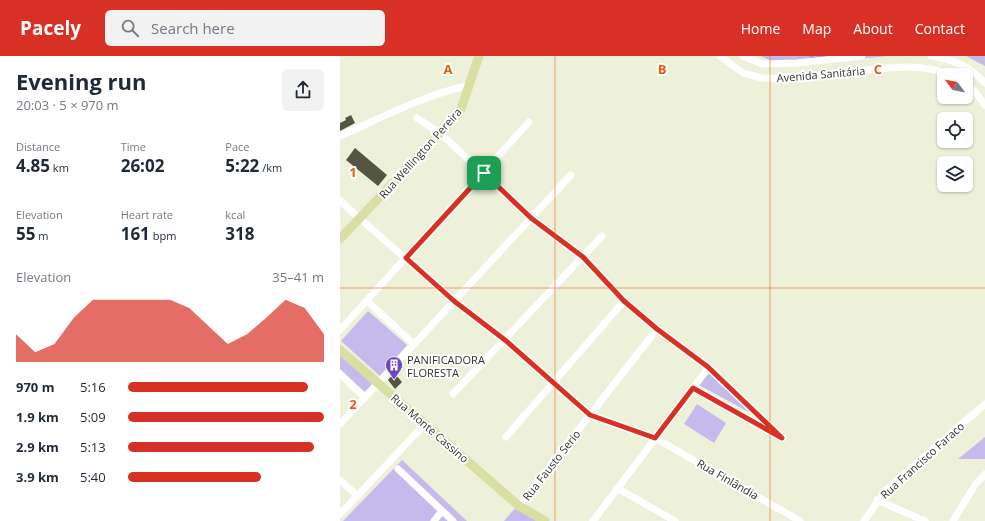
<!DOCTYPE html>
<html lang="en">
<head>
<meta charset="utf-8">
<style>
	:root { --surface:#fff; --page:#f2f2f3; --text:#1f2937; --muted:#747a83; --accent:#d93025 }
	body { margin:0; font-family:"Open Sans",sans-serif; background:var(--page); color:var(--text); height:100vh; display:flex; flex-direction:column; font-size:15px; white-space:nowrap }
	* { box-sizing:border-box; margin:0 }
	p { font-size:13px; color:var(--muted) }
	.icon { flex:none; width:22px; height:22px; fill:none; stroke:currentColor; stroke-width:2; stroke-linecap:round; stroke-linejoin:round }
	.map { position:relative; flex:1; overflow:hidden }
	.sheet { display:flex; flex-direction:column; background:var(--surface); width:340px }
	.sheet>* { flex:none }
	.needle { width:26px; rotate:302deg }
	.tools { position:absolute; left:597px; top:12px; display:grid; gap:8px }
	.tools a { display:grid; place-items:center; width:36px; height:36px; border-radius:6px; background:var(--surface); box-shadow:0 1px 3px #0004; font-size:20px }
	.pin { position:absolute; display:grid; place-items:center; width:34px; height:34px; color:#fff; margin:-17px; border-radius:8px; box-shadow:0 2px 6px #0006 }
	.round { display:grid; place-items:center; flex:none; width:42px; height:42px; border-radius:6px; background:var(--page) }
	.overview { display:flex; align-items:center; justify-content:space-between; height:68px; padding:0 16px }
	h1 { font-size:22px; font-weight:700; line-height:30px }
	.figures { display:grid; grid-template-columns:repeat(3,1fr); gap:6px; height:68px; padding:4px 16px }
	.figures div { display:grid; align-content:center }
	.figures b { font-size:17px; font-weight:700 }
	.figures small { font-size:11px; font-weight:400 }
	.figures p { font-size:11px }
	.chart { height:112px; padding:8px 16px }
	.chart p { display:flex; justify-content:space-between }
	.chart svg { width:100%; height:72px; margin-top:4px; fill:var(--accent); opacity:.7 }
	ul { padding:0 16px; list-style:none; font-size:13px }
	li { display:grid; grid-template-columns:64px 48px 1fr; align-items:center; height:30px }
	li i { height:10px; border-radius:5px; background:var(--accent) }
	header { display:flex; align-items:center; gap:24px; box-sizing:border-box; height:56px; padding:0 20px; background:var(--accent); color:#fff }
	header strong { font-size:19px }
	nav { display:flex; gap:22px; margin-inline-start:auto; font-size:14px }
	.search { width:280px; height:36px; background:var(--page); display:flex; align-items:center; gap:10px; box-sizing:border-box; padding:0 14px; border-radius:6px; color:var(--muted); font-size:15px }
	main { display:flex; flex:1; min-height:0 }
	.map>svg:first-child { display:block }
	.green { fill:#c6baed }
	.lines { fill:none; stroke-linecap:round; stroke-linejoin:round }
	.stream { stroke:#a89cd0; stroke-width:2 }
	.building { fill:#545643 }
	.minor { stroke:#fff; stroke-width:7 }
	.major { stroke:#d9dfa2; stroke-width:9 }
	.route-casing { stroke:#fff; stroke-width:8 }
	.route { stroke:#d93025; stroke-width:5 }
	.grid { fill:none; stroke:#e8590c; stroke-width:1; stroke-opacity:0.55 }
	.labels { text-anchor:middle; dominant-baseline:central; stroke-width:4; stroke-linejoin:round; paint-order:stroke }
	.street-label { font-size:11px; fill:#33342c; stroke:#fff }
	.poi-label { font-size:11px; fill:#33342c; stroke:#fff; text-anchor:start }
	.grid-label { font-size:13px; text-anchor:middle; font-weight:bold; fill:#e8590c; stroke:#fff; stroke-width:4; stroke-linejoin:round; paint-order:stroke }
</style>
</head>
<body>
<header>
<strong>Pacely</strong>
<div class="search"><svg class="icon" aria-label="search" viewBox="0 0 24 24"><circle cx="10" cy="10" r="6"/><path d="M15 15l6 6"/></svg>Search here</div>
<nav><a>Home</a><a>Map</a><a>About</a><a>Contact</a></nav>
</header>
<main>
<section class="sheet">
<div class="overview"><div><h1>Evening run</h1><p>20:03 · 5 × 970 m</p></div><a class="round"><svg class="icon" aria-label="share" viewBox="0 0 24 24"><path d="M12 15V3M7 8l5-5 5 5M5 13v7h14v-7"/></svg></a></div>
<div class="figures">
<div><p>Distance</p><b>4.85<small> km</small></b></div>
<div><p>Time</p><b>26:02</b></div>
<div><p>Pace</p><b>5:22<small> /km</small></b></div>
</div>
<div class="figures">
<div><p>Elevation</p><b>55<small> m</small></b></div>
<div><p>Heart rate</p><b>161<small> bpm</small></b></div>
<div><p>kcal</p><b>318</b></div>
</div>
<div class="chart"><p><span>Elevation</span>35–41 m</p>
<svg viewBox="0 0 160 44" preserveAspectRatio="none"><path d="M0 44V27L10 38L20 33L30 17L40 6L50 6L60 6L70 6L80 6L90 11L100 22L110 33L120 27L130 17L140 6L150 11L160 27V44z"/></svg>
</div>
<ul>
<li><b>970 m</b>5:16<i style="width:92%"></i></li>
<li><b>1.9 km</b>5:09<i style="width:100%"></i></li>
<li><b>2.9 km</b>5:13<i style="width:95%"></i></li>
<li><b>3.9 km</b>5:40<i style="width:68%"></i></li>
</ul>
</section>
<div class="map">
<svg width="645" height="465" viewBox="0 0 645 465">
	<rect width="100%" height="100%" fill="#edf1da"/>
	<path class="green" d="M420,0H548L444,10Z
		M626,0H645V10Z
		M28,255L67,289L40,320L1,285Z
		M0,298L33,329L26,337L0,313Z
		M369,317L416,360L359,329Z
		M357,348L386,367L374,387L344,368Z
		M645,381V403H618Z
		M62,404L127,465H3Z
		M177,450L201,465H164Z"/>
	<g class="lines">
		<path class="stream" d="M470,0L474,2L486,0"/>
	</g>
	<path class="building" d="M11,59L15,67L0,75V67L6,64L5,62Z
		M15,92L47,119L38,130L6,104Z
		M54,317L62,326L55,333L48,324Z"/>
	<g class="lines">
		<path class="minor" d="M380,0L403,17L422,22L440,23C465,20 490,18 516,15C548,12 580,6 610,19
			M403,0L422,8L457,7L522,0
			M591,0C615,4 629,10 645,27
			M626,29L635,36L645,49
			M77,62L101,78L191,162L243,201L284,245L317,273L369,311L442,382
			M0,80C43,61 84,39 130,29
			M0,145L114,245L165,284L250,359L315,382L460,465
			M27,245L74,288
			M0,274L189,66
			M0,318L25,342
			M353,332L433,377
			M113,338L262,180
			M0,368L231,119
			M166,381L284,245
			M58,413L113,465
			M0,424L18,440
			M277,432L335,465
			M537,444L585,465
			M179,450L317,273
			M0,458L85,368
			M94,465L102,455
			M253,465L369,311
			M524,465L546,434L645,348
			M613,465L635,429L645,418"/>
		<path class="major" d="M0,183L120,56L139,0
			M0,294L179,450L205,465"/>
	</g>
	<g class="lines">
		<g class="route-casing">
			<path id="route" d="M144,117L191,162L243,201L284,245L317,273L368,311L442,382L353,332L315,382L250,359L165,284L114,245L66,202Z"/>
		</g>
		<use href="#route" class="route"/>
	</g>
	<path class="grid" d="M215,0V465M430,0V465M0,232H645"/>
	<defs>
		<g id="building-pin" transform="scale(0.9)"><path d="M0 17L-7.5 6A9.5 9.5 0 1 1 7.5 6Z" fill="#7045be" stroke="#fff"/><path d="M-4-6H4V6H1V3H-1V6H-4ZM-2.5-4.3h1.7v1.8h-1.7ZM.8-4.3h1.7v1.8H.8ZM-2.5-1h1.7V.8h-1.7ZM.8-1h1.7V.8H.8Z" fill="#fff"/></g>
	</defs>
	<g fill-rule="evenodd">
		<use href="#building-pin" x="54" y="309"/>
	</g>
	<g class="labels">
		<g class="street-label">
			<text transform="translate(481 18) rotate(-5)">Avenida Sanitária</text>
			<text transform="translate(80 97) rotate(-48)">Rua Wellington Pereira</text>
			<text transform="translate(90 372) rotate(41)">Rua Monte Cassino</text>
			<text transform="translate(582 404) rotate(-42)">Rua Francisco Faraco</text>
			<text transform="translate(211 409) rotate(-52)">Rua Fausto Serio</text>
			<text transform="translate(388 423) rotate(30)">Rua Finlândia</text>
		</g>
		<g class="poi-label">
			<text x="67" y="303">PANIFICADORA<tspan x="67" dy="13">FLORESTA</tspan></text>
		</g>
	</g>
	<g class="grid-label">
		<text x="108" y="18">A</text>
		<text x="322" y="18">B</text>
		<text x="538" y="18">C</text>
		<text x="13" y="121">1</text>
		<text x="13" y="353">2</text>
	</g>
</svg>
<div class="tools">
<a><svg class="needle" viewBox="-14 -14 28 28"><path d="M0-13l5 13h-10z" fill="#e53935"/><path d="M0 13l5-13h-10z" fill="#747a83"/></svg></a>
<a><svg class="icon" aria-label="locate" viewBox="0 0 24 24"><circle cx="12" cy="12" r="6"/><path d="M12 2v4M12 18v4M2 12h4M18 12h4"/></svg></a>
<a><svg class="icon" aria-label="layers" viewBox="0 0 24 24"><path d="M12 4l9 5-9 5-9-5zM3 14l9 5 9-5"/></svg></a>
</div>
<div class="pin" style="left:144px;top:117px;background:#1e9e55"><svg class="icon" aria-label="arrive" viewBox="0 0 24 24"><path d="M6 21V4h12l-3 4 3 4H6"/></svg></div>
</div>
</main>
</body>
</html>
